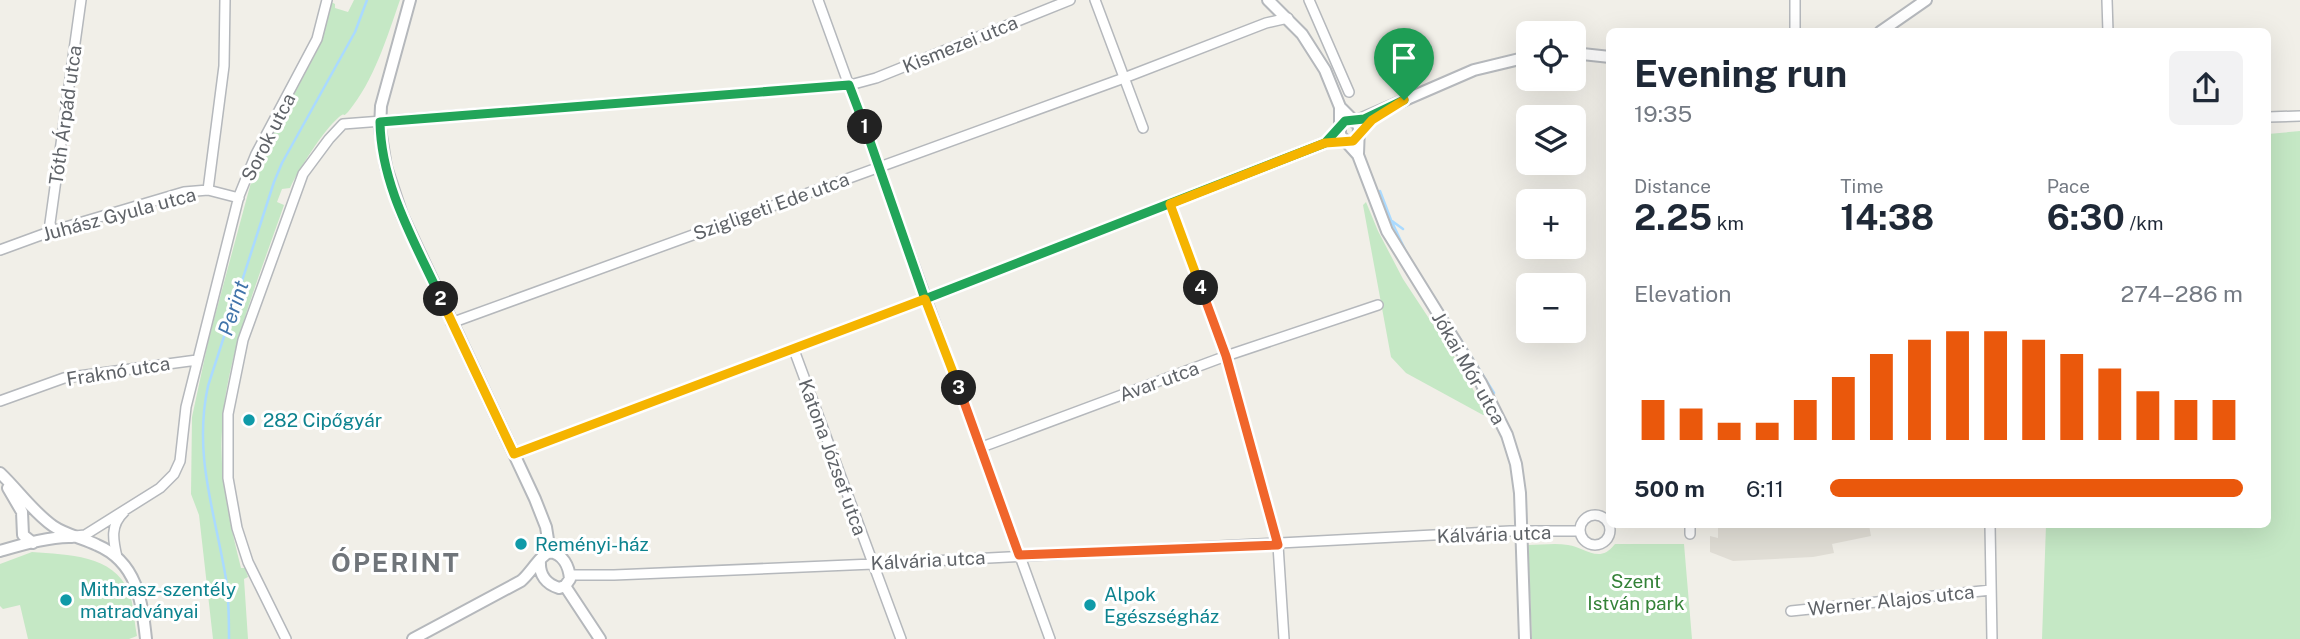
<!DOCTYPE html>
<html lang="en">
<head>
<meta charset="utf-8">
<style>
	:root { --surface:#fff; --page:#f2f2f3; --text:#1f2937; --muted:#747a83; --accent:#ea580c }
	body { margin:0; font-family:"Public Sans",sans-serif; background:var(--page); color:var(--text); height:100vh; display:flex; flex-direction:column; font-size:26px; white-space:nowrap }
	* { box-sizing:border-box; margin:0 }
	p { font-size:23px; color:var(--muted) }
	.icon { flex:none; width:38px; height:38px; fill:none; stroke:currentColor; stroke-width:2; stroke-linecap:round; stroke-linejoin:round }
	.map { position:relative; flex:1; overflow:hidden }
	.side { position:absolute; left:1606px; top:28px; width:665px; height:500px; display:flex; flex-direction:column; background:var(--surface); border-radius:10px; box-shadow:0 7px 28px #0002 }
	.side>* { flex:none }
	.tools { position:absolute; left:1516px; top:21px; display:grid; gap:14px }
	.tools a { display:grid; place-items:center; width:70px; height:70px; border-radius:10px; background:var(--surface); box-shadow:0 7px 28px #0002; font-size:35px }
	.pin { position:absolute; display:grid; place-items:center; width:60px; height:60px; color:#fff; margin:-72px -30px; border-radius:50% 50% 50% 0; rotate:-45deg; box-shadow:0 0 7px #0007 }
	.pin .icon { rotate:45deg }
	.km { position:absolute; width:35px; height:35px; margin:-18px; border-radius:50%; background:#222; color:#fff; font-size:19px; line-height:35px; text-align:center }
	.round { display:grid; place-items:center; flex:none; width:74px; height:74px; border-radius:10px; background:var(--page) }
	.headline { display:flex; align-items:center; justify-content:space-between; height:119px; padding:0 28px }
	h1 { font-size:38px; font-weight:700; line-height:52px }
	.stats { display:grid; grid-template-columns:repeat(3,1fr); gap:10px; height:119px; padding:7px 28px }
	.stats div { display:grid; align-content:center }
	.stats b { font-size:35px; font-weight:700 }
	.stats small { font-size:19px; font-weight:400 }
	.stats p { font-size:19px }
	.chart { height:196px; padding:14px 28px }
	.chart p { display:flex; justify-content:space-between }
	.chart svg { width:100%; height:126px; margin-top:7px; stroke:var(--accent); stroke-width:6 }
	ul { padding:0 28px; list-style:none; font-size:23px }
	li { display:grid; grid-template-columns:112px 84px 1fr; align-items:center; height:52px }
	li i { height:18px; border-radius:9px; background:var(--accent) }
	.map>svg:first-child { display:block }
	.education { fill:#e1ded6 }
	.green { fill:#c5e8c5 }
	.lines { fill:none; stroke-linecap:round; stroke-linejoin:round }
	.stream { stroke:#aadaff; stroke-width:2.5 }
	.minor-casing { stroke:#b5b8bc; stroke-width:12 }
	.tertiary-casing { stroke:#b5b8bc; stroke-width:14 }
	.minor { stroke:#fff; stroke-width:9 }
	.tertiary { stroke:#fff; stroke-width:10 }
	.split-1-casing { stroke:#fff; stroke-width:14 }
	.split-2-casing { stroke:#fff; stroke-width:14 }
	.split-3-casing { stroke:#fff; stroke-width:14 }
	.split-4-casing { stroke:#fff; stroke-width:14 }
	.split-5-casing { stroke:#fff; stroke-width:14 }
	.split-1 { stroke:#22a559; stroke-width:9 }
	.split-2 { stroke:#22a559; stroke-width:9 }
	.split-3 { stroke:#f5b400; stroke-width:9 }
	.split-4 { stroke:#f0652b; stroke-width:9 }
	.split-5 { stroke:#f5b400; stroke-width:9 }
	.culture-dot { fill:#0f9aa8; stroke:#fff; stroke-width:2.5 }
	.labels { text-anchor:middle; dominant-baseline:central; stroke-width:6; stroke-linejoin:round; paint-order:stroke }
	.street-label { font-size:19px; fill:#5f6368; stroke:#fff }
	.culture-label { font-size:19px; fill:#0d838f; stroke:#fff; text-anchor:start }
	.park-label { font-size:19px; fill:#348238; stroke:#fff }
	.water-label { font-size:21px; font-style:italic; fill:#4174aa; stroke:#fff }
	.district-label { font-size:26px; font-weight:bold; letter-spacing:2px; fill:#70757a; stroke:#fff }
</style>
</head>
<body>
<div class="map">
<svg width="2300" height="639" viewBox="0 0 2300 639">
	<rect width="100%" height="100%" fill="#f1efe8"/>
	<path class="education" d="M1718,525H1869L1871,536L1832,544L1834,553L1813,557L1733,561L1710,552V536L1718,538Z"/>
	<path class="green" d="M354,0H400C387,37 374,81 348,112C341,119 347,111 339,117C323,131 299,169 290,188L282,189L277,202L284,205C260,275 225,358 222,431C219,477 230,524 241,568H245L248,577L244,579L248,639H213L199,515L191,494L192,417L209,338L250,186L265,150L319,47L331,2L335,4V8L348,12Z
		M2300,131V639H2042L2046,525H2268V134Z
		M1366,202L1378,231L1403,279L1457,361L1487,414L1483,415L1406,373L1391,357L1363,205Z
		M1615,544H1684L1692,639H1532L1528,545C1541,545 1555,543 1568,545C1585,547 1599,565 1615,544Z
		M32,552C68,555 113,554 129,592C134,605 134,622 137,636L129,639H28L20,605L3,609L0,606V564Z"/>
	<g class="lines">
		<path class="stream" d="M1380,191L1391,220L1407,254
			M1392,221L1403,229
			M1427,286L1455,331
			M1459,337L1494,393
			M229,639C229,619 229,599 226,579C215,512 193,455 208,386L274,182L282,163L355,32L367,0"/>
		<g class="minor-casing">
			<path id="minor" d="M818,0L1050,639
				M1095,0L1143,128
				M1309,0L1349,92
				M2107,0L2108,32
				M1795,32V0
				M2268,117L2300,116
				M208,190L224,66L225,0
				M1170,204L1226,356L1278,545L1284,639
				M52,231L50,223L81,0
				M0,250L52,231L184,192L208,190L239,198
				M451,323L1124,78L1266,23L1288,18
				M794,350L901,639
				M0,401L64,378L197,360
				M982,447L1226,356L1378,305
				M514,454L925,299L1325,143L1345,141
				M1580 530a15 15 0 1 1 30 0a15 15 0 1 1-30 0Z
				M1690,525V534
				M1990,525L1992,639
				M75,536L85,535L160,488L174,474L180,461L186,407L239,196L256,154L317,39L327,0
				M117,557C113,540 110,525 124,512
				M570,575H614L873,564L1510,531H1580
				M1791,611L1991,590
				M286,639L248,562L237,528L228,478V414L243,340L303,174L329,139L343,124L850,85L876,78L1070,0"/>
		</g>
		<g class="tertiary-casing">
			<path id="tertiary" d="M410,0L381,106L380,129L386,167L402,215L535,499L546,527L550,552
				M1268,0L1302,34L1325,70L1340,107L1359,126L1358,154
				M1880,32L1926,0
				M1573,53L1610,57
				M1340,107V135L1358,155L1387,231L1481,383L1507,435L1516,464L1520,493L1525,639
				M1354,122L1474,70L1528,57
				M0,473C18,490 33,512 53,526C66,535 83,538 97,545C137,562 142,601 146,639
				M8,488L22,512L23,535L33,543
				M0,551C21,545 51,536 72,537
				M550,552C563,554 569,566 570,579L565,586
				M540,561C539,575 546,584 559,588L565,586
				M565,586L600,639
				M413,639L521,581C531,573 539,556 550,552"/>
		</g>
		<use href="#minor" class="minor"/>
		<use href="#tertiary" class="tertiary"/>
	</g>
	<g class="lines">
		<g class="split-1-casing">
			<path id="split-1" d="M865,127L925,299L1325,143L1345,121L1364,119L1404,100"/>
		</g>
		<g class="split-2-casing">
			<path id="split-2" d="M441,299C415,242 381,186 380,122L849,85L865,127"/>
		</g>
		<g class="split-3-casing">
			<path id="split-3" d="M441,299L514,454L925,299L959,388"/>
		</g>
		<g class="split-4-casing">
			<path id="split-4" d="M959,388L1019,555L1278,545L1226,356L1201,288"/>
		</g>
		<g class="split-5-casing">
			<path id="split-5" d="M1201,288L1170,204L1325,143L1353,141L1372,120L1404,100"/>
		</g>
		<use href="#split-1" class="split-1"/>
		<use href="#split-2" class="split-2"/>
		<use href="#split-3" class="split-3"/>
		<use href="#split-4" class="split-4"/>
		<use href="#split-5" class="split-5"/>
	</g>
	<g class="culture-dot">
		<circle cx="249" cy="420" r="7"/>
		<circle cx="521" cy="544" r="7"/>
		<circle cx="66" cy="600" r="7"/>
		<circle cx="1090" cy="605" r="7"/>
	</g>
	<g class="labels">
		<g class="street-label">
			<text transform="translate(960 44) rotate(-22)">Kismezei utca</text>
			<text transform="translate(65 115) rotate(-82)">Tóth Árpád utca</text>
			<text transform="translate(268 137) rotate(-63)">Sorok utca</text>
			<text transform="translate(771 206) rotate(-20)">Szigligeti Ede utca</text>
			<text transform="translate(119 214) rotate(-15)">Juhász Gyula utca</text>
			<text transform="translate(1469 368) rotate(60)">Jókai Mór utca</text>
			<text transform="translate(118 371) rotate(-9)">Fraknó utca</text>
			<text transform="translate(1159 381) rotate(-20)">Avar utca</text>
			<text transform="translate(833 457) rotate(70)">Katona József utca</text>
			<text transform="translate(1494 534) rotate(-2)">Kálvária utca</text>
			<text transform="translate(928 560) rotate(-3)">Kálvária utca</text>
			<text transform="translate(1891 600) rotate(-6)">Werner Alajos utca</text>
		</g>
		<g class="culture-label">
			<text x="263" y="420">282 Cipőgyár</text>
			<text x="535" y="544">Reményi-ház</text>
			<text x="80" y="589">Mithrasz-szentély<tspan x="80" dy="22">matradványai</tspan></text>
			<text x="1104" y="594">Alpok<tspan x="1104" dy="22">Egészségház</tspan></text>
		</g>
		<g class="park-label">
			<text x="1636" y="581">Szent<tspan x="1636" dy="22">István park</tspan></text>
		</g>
		<g class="water-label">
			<text transform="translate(233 308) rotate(-72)">Perint</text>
		</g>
		<g class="district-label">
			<text x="396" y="562">ÓPERINT</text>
		</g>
	</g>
</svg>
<div class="tools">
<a><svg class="icon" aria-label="locate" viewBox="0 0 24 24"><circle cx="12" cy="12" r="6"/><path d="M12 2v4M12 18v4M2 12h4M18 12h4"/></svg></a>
<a><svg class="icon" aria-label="layers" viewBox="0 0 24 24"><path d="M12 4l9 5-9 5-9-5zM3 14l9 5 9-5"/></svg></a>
<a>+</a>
<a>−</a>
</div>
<div class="pin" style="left:1404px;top:100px;background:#1e9e55"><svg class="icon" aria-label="arrive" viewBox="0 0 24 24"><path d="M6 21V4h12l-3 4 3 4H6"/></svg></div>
<b class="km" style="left:865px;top:127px">1</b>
<b class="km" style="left:441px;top:299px">2</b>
<b class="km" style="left:959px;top:388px">3</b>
<b class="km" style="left:1201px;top:288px">4</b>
<section class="side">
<div class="headline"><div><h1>Evening run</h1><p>19:35</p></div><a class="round"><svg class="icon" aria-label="share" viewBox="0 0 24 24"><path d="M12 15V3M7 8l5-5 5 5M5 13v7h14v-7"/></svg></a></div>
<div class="stats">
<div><p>Distance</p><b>2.25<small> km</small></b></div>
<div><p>Time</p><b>14:38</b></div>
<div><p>Pace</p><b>6:30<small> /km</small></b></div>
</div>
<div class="chart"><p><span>Elevation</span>274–286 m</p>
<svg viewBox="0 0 160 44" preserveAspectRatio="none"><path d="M5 44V30M15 44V33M25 44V38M35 44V38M45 44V30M55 44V22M65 44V14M75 44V9M85 44V6M95 44V6M105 44V9M115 44V14M125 44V19M135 44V27M145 44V30M155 44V30"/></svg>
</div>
<ul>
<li><b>500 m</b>6:11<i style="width:100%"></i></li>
</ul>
</section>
</div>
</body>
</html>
